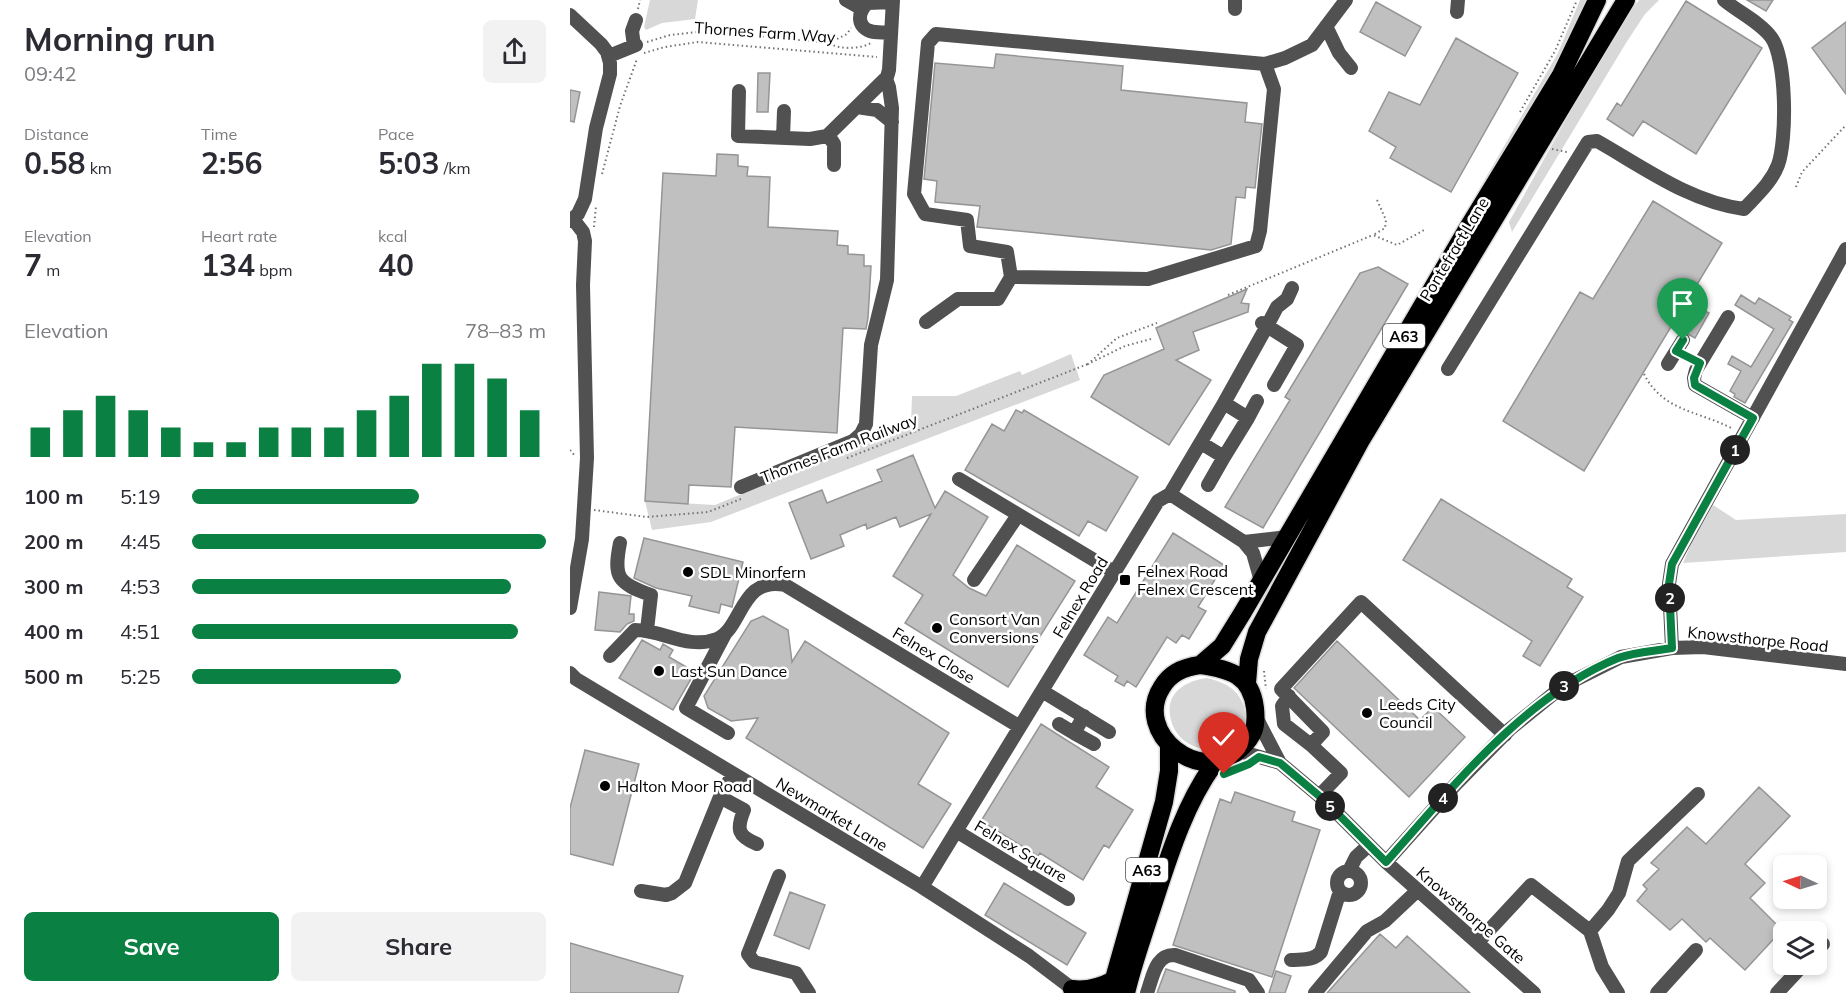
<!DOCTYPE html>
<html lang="en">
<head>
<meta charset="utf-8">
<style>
	:root { --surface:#fff; --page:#f2f2f3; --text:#2b2b33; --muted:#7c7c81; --accent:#0b8043 }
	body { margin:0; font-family:Mulish,sans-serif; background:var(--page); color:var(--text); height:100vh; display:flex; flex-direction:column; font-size:22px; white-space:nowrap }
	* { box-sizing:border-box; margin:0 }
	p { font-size:20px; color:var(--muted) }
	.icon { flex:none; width:33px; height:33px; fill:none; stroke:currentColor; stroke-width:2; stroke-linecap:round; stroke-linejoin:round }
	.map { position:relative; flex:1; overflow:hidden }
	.drawer { display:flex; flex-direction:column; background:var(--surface); width:570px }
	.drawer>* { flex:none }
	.needle { width:39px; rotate:274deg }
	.buttons { position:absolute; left:1203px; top:855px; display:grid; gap:12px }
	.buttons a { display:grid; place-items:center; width:54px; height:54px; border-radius:9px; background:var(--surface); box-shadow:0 3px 9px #0003; font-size:30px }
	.pin { position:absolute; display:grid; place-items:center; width:51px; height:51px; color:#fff; margin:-62px -26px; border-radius:50% 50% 50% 0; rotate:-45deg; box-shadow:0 0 6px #0007 }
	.pin .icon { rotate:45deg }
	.km { position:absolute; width:30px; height:30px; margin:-15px; border-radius:50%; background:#222; color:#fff; font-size:16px; line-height:30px; text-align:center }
	.round { display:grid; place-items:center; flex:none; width:63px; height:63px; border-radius:9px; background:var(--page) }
	.headline { display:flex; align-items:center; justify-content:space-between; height:102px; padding:0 24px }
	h1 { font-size:33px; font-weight:700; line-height:45px }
	.metrics { display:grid; grid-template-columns:repeat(3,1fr); gap:9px; height:102px; padding:6px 24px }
	.metrics div { display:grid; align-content:center }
	.metrics b { font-size:30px; font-weight:700 }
	.metrics small { font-size:16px; font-weight:400 }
	.metrics p { font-size:16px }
	.chart { height:168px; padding:12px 24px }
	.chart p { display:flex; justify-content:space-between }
	.chart svg { width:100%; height:108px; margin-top:6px; stroke:var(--accent); stroke-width:6 }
	.action { display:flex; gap:12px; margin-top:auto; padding:12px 24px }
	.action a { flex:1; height:69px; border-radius:9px; background:var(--accent); color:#fff; font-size:24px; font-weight:700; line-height:69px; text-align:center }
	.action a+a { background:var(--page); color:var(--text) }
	ul { padding:0 24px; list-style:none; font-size:20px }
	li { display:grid; grid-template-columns:96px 72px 1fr; align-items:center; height:45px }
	li i { height:15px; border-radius:8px; background:var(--accent) }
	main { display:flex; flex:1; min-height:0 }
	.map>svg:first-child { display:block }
	.green { fill:#d8d8d8 }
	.building { fill:#c0c0c0; stroke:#959595; stroke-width:1.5 }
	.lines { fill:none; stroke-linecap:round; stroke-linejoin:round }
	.highway-casing { stroke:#dbdbdb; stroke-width:21 }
	.path { stroke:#737373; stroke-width:2; stroke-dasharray:1.5 3; stroke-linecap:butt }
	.minor { stroke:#515151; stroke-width:14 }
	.highway { stroke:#000; stroke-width:18 }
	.route-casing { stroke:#fff; stroke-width:12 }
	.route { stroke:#0b8043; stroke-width:8 }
	.poi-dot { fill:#000; stroke:#fff; stroke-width:2 }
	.labels { text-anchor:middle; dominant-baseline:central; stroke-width:5; stroke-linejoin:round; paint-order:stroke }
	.shield { fill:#fff; stroke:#4c4c4c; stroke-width:1.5 }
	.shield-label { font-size:15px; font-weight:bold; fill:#000 }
	.street-label { font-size:16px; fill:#000; stroke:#fff }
	.poi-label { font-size:16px; fill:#000; stroke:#fff; text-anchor:start }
</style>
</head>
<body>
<main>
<section class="drawer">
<div class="headline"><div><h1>Morning run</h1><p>09:42</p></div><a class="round"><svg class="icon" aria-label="share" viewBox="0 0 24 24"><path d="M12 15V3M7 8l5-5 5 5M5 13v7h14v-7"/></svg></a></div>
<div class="metrics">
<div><p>Distance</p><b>0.58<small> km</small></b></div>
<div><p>Time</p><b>2:56</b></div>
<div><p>Pace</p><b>5:03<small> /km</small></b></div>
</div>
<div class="metrics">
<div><p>Elevation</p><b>7<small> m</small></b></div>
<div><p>Heart rate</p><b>134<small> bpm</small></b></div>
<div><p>kcal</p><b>40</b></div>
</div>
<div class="chart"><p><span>Elevation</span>78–83 m</p>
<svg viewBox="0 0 160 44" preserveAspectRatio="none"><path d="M5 44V32M15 44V25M25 44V19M35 44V25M45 44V32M55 44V38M65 44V38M75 44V32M85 44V32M95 44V32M105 44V25M115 44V19M125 44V6M135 44V6M145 44V12M155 44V25"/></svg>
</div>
<ul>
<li><b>100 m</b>5:19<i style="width:64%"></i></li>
<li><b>200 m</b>4:45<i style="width:100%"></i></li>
<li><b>300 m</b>4:53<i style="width:90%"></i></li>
<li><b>400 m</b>4:51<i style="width:92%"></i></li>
<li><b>500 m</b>5:25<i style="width:59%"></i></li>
</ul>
<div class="action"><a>Save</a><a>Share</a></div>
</section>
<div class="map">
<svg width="1276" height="993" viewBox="0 0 1276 993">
	<rect width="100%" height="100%" fill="#fff"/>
	<path class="green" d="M80,0H128L125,19L92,23L76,30L74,27Z
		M1010,0H1017L993,56L905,203L907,193L988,53Z
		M1069,0H1089L1075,14L1056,43L942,232L939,222L1042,37Z
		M501,354L510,380L141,522L82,530L75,501L145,505L341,424L342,396H386L450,371L452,375Z
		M1143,505L1166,520L1276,514V552L1113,563L1121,544Z
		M637,678C653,682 667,688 673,704C691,754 613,767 601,720C594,694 614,681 637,678Z"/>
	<path class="building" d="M1177,0H1203L1196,11Z
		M1116,1L1192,48L1126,154L1073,121L1063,136L1037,119L1047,103L1051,106Z
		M806,2L851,27L835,56L790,32Z
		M1276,22V94L1242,48Z
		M886,38L948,73L881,192L820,158L826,147L799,131L819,92L850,105Z
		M426,54L553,66L551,90L677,103L675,122L692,124L685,188L676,187L675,198L666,197L661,244L641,250L407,227L410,206L365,202L367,181L354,179L365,63L424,68Z
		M188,73H200L198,112H187Z
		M0,90L10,92L4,122L0,121Z
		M147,154L168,155V166L178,167L177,176L200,177L198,227L268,231L267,245L278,246V254L294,255V266H301L298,318L296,329L273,328L267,433L165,427L161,487L119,485L118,504L75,501L93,173L146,176Z
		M1083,201L1152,243L1117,301L1139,313L1125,338L1102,325L1014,471L933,421L1010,292L1023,299Z
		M808,267L838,284L693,528L655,507L720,400L715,397L790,273Z
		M677,289L671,303L679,304L678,312L623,332L629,350L606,360L641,380L599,445L521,397L534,375L594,349L586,328Z
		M1171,295L1185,304L1189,298L1221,317L1219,320L1223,322L1175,403L1164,397L1165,394L1160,391L1171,371L1158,364L1162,356L1181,367L1204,329L1165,305Z
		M446,410L452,413L454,410L568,477L536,531L518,521L509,536L395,470L422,424L434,431Z
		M343,455L365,508L375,491L418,517L383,575L399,588L416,596L447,545L505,581L438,687L335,623L353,595L323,576L361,514L330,527L326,517L297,529L296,524L270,535L274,546L241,559L219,503L252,490L257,503L312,481L307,470Z
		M871,499L1002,579L997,587L1013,597L970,666L953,656L962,641L833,560Z
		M603,533L654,565L628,607L636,611L619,639L612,635L606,643L597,637L566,687L557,681L554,686L545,681L548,676L514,655L538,617L547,623Z
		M74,538L173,562L162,607L151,604L149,613L119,606L122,596L86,588L64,578Z
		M29,592L61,596L59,614H64V621L57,624L50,632L25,630Z
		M193,616L218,630L222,662L235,641L379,733L348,784L381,804L353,848L176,738L188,718L161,721L138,708L134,696L181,621Z
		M72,640L90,650L93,644L103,650L99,657L125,672L103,710L49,678Z
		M767,641L850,720L863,707L895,737L839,797L724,688Z
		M471,724L539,767L526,787L563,810L539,848L534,845L513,880L470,853L468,856L411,821Z
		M15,750L69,764L43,865L0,854V808Z
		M1189,787L1220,816L1175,864L1195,883L1180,898L1212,930L1175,970L1140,938L1136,942L1112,919L1100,930L1067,901L1077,889L1073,885L1089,869L1081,863L1117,827L1136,844Z
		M665,792L725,812L722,821L750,830L702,977L603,945L650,799L661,803Z
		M434,883L516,933L497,965L415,915Z
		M220,892L255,905L239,949L204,935Z
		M810,934L826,948L837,936L900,993H757Z
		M0,943L113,976L108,993H0Z
		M596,969L665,991V993H587Z
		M706,971L721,976L715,993H699Z"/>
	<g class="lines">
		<g class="highway-casing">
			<path id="highway" d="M630,665L652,646L673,612L899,226L991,75L1027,0
				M630,665C660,669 681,675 685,708C687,727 684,736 670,749C632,788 562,733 592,687C600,673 614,667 630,665Z
				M677,683L679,659L687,632L791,440L1056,0
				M502,989C517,991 531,987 544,980
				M540,993L594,802L599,771V744
				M556,993C562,967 571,942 579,917C596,866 612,808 644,764"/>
		</g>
		<path class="path" d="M68,9L70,0
			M77,42L100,35L137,31L259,43C269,50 291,49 301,43
			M259,43L277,34L281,28
			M74,53L95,47L128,42L307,57
			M950,112L985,51L1007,0
			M982,149L997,152
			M32,174L50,106L67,59
			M1226,187L1232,172L1276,125
			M807,200L816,220L815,228L803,235L827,245L856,229
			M24,227L26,206
			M658,295L803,235
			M581,339L555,346L518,364L547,338L587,323
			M1074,374C1093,412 1130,411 1163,429
			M0,450L5,456
			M277,458L518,364
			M24,510L77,517L138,512L171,499
			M694,671L696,689"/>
		<path class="minor" d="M276,0L292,9
			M665,9V0
			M887,12L888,0
			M0,15L31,44L37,52L40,63V74L26,128L15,199L8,214L0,221
			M756,26L769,53L781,68
			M321,33C314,32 306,33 300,31C286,26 288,11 298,3L322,2
			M64,46L62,31L66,20
			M39,56L66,45
			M695,64L704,89L690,231L686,246L578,279L441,277L437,252L400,246L397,220L355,214L344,194L358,43L366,34L695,64L715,58L742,45L776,0
			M169,91L168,136L240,139L257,136L317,77L319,70L323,0
			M287,107L307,110L322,122
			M258,135L264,144V165
			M213,138L214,111
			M1158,317L1126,370L1124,378L1125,385L1183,418
			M356,322L388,299H428L441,277
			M692,323L697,326L707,307L717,299L722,288
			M1098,364L1113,340
			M878,369L1018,142L1027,141C1073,167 1120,202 1174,209C1187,195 1201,183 1208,165C1217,140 1217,59 1201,37C1190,22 1168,12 1154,0
			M678,418L687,401
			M631,443L654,457L678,418L654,403
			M389,479L544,572
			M638,485L654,457
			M171,487L283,441L291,434L296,424L301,345L317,280L322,108L319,87L316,79
			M600,494L674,542L683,553L691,581
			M674,542L717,537
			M50,543C43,578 48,583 81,595L77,630
			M404,580L448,515
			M0,608L12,539L17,458L13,285L15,241L13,232L3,219
			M155,634L116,708L158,733
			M1102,648L1099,584L1102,564L1276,249
			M40,656L65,630C93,630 118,650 147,639C173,628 170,576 215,585L450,727
			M0,673L6,679L352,887L459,956L508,993
			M472,691L539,732
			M719,696L712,706L714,724L741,745
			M686,717L710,763L754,800L816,862L964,993
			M489,724L504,733L514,716
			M504,733L524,744
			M669,751L710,763
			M749,796L771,773L741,745L753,732L711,689L791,602L935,735
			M150,797L174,810C166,830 168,836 187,844
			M386,831L498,899
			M816,862L885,785L940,729L993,686L1051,657L1102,648L1133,647L1276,664
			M767 883a12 12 0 1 1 24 0a12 12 0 1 1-24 0Z
			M779,871L786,857L799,845
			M209,876L178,954L184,962L226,973L239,993
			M352,887L588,501L600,494L654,403L697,326L727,345L704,385
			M71,891L96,895L102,893L115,883L150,797L163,774
			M1020,931L1038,910L1049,893L1058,861L1128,794
			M908,942L961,885L1020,931L1032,967L1048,993
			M1246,951L1253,944
			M721,960C733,959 743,961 751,952L770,891
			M577,993C583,977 585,954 605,955L679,980L688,993
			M745,993L797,931L815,921L848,890
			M1087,993L1126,950
			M1207,993L1234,964"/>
		<use href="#highway" class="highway"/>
	</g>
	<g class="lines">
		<g class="route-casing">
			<path id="route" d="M654,774L679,764L689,757L710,763L754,800L816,862C883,787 953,697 1048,658C1064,652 1085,651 1102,648L1099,584L1102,564L1183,418L1125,385L1124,378L1130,363L1106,351L1113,340"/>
		</g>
		<use href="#route" class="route"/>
	</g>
	<g class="poi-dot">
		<circle cx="118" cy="572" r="6"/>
		<rect x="549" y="574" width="12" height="12" rx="3"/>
		<circle cx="367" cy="628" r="6"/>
		<circle cx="89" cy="671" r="6"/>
		<circle cx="797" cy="713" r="6"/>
		<circle cx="35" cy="786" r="6"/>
	</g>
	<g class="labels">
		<g class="shield">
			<rect x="813" y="324" width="42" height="24" rx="4.5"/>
			<rect x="556" y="858" width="42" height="24" rx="4.5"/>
		</g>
		<g class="shield-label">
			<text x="834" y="336">A63</text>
			<text x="577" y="870">A63</text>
		</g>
		<g class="street-label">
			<text transform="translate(195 32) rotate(4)">Thornes Farm Way</text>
			<text transform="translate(884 249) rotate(-59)">Pontefract Lane</text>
			<text transform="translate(269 448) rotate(-21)">Thornes Farm Railway</text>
			<text transform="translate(510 597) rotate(-59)">Felnex Road</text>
			<text transform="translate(1188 639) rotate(6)">Knowsthorpe Road</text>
			<text transform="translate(364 655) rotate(31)">Felnex Close</text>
			<text transform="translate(262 814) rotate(31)">Newmarket Lane</text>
			<text transform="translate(451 851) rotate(31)">Felnex Square</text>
			<text transform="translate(901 915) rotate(41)">Knowsthorpe Gate</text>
		</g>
		<g class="poi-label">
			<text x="567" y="571">Felnex Road<tspan x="567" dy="18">Felnex Crescent</tspan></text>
			<text x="130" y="572">SDL Minorfern</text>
			<text x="379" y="619">Consort Van<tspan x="379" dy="18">Conversions</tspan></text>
			<text x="101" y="671">Last Sun Dance</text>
			<text x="809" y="704">Leeds City<tspan x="809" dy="18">Council</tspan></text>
			<text x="47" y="786">Halton Moor Road</text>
		</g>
	</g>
</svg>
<div class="buttons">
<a><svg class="needle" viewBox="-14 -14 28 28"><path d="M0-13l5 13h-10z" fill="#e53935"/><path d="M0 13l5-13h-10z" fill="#7c7c81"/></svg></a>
<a><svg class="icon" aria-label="layers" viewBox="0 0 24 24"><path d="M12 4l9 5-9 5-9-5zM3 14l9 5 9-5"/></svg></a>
</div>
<div class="pin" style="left:1113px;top:340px;background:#1e9e55"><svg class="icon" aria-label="arrive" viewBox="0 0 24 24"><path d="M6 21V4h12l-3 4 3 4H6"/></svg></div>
<div class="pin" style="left:654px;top:774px;background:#d93025"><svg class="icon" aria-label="check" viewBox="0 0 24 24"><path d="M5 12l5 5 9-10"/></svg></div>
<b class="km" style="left:1165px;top:450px">1</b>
<b class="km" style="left:1100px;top:598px">2</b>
<b class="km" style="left:994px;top:686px">3</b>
<b class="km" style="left:873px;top:798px">4</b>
<b class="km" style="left:760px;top:806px">5</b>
</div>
</main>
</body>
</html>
